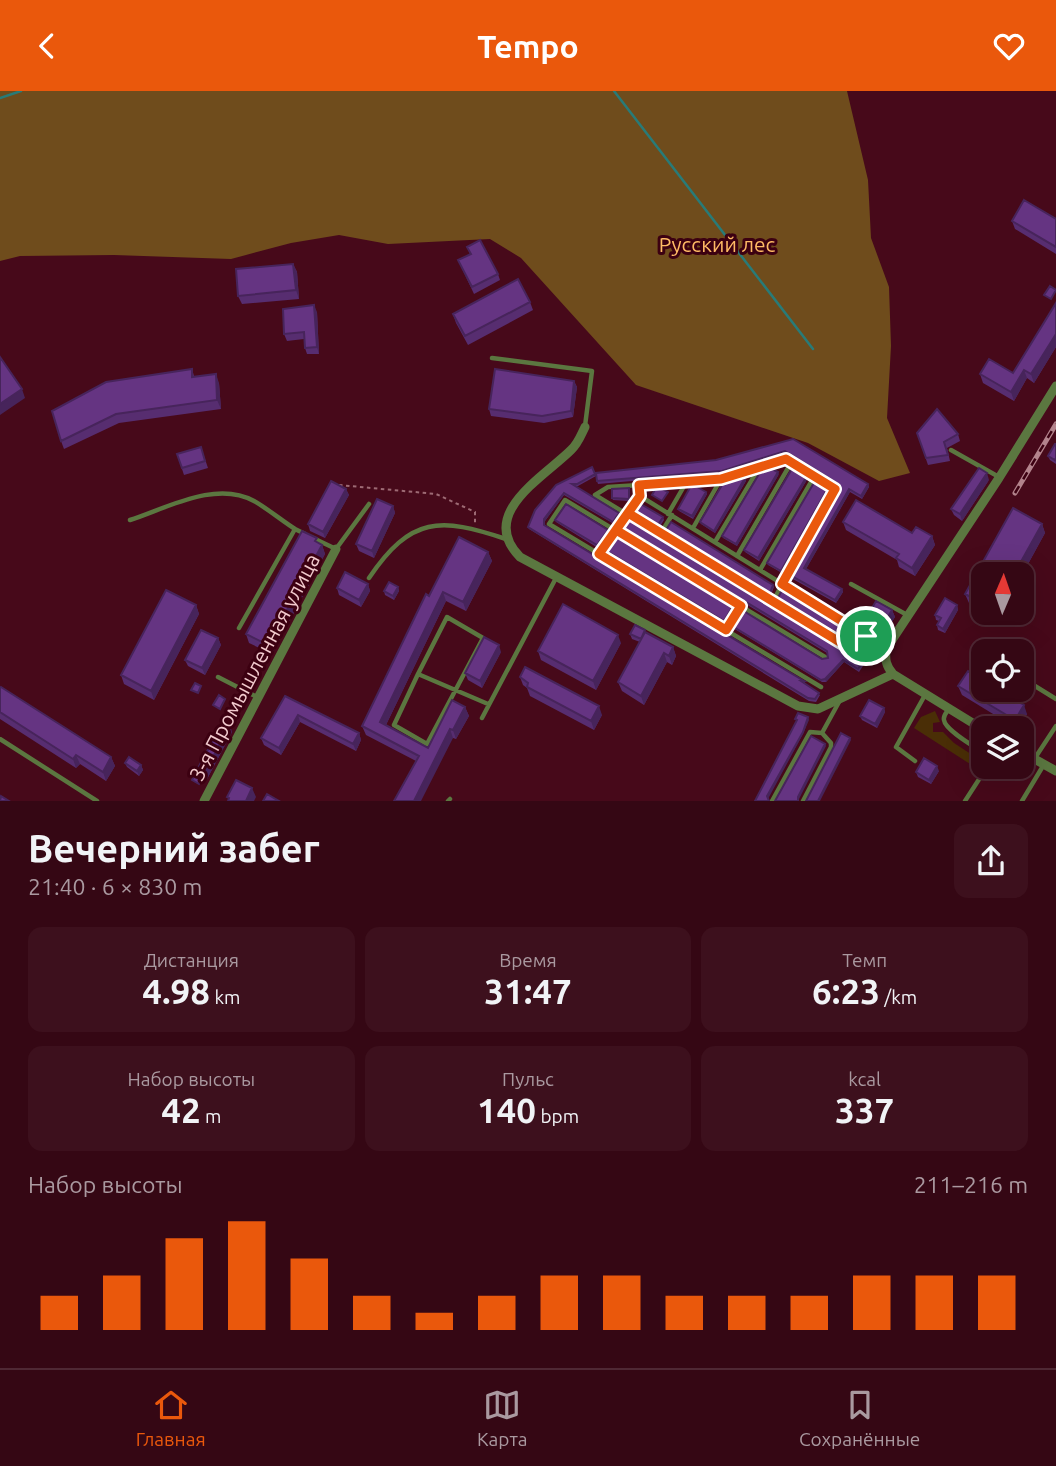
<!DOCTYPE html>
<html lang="ru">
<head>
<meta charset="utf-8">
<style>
	:root { --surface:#350714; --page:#3d101d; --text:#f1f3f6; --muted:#aa99a0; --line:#4f2834; --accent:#ea580c }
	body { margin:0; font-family:Ubuntu,sans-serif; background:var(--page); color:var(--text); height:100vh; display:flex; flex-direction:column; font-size:26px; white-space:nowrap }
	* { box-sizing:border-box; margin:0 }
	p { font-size:23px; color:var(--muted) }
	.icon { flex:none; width:38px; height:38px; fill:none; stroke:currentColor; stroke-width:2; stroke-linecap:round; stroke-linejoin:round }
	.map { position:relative; height:710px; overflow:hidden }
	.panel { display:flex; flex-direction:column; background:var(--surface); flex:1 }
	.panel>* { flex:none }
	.needle { width:46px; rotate:2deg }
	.buttons { position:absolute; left:971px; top:471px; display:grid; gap:14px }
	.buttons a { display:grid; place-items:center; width:63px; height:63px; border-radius:14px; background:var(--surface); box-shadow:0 7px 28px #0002,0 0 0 2px var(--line); font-size:35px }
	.pin { position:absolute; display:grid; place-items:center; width:60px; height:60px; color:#fff; margin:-30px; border:4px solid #fff; border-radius:50%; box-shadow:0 2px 7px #0007 }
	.round { display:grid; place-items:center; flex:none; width:74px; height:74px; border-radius:14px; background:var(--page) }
	.summary { display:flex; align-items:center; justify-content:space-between; height:119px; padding:0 28px }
	h1 { font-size:38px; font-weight:700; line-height:52px }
	.figures { display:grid; grid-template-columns:repeat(3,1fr); gap:10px; height:119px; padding:7px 28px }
	.figures div { display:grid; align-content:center; border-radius:14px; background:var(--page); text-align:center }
	.figures b { font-size:35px; font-weight:700 }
	.figures small { font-size:19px; font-weight:400 }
	.figures p { font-size:19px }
	.chart { height:196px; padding:14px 28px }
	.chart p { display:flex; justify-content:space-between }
	.chart svg { width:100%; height:126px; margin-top:7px; stroke:var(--accent); stroke-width:6 }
	header { display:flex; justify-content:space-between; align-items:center; height:91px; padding:0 28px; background:var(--accent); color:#fff; font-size:32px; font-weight:700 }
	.tab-bar { display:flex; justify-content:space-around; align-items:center; height:98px; border-top:2px solid var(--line); background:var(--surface); font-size:19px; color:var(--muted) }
	.tab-bar a { display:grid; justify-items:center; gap:4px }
	.tab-bar .current { color:var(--accent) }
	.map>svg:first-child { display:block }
	.green { fill:#4a2e06 }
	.forest { fill:#6f4c1c }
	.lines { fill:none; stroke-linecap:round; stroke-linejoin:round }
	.stream { stroke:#287b78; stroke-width:2.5 }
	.path { stroke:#9d6a74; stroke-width:2; stroke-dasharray:3.5 3.5; stroke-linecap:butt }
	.service { stroke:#5b7740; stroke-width:4.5 }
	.minor { stroke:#5b7740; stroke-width:9 }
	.rail-casing { stroke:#b3838c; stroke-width:5 }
	.rail { stroke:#3c0011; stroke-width:2.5; stroke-dasharray:8; stroke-linecap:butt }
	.wall { fill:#572d70 }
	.shaded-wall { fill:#47245b }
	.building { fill:#653482; stroke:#47245b; stroke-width:2 }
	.route-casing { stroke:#fff; stroke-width:14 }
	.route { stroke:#ea580c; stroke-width:9 }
	.labels { text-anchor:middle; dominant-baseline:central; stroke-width:6; stroke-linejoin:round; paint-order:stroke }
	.park-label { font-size:21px; fill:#ffbb65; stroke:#3c0011 }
	.street-label { font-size:21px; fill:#f2cace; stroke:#3c0011 }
</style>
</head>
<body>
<header><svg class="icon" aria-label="back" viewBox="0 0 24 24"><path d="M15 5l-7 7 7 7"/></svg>Tempo<svg class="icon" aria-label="heart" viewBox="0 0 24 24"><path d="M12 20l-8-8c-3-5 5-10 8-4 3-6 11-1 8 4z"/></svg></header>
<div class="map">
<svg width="1056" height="710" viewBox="0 0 1056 710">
	<rect width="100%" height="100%" fill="#47091a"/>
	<path class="green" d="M935,620L940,631L933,632V641H943L954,652L983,671L985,676L981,680L914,637L921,626Z"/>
	<path class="forest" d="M0,0H847L868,89L871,147L889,196L891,255L887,327L910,382L879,390L808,352L636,294L521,167L490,148L388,153L339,144L291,152L231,168L114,164L20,165L0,170Z"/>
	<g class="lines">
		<path class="stream" d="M614,0L813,258
			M0,7L21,0"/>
		<path class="path" d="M339,394L436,403L475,421V433"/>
		<path class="service" d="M492,267L592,280L585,335
			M951,359L999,386
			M639,394L721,388L786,368L835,398L773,510
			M640,405L639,394L608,396L595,404L856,561L866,545
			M668,423L687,390
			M130,429C167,417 216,389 254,410C268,418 281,429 295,438
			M693,437L721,388
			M661,442L672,424
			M313,447L336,458L369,413
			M715,451L759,377
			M599,463L549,433L565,409L825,566
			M737,465L791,372
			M760,479L814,386
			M369,487C411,425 440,426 506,448
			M851,493L909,525
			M239,537L295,438L305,443
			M726,539L741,515
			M418,583L447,526L483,547L427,653L394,634L418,583L488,613
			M218,586L257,606
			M1022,587L1056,608
			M821,596L599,463L640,405L886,557
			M948,619C946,622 943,625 944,629C945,639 975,656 984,662
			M482,627L556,487
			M822,642L839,611
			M0,648L97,710
			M972,655L984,640
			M1035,667L1056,635
			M915,670L896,656L925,604
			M448,710L450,708
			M772,710L810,641L822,642L831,652V656L803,710
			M965,710L987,676
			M1022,710L1043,675"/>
		<path class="minor" d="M585,336C581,344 578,353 571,359C544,386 477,423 520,466L798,615L818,618L893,583
			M984,639L893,583C886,575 885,569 886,558L999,387L1056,295
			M1022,661L1056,680
			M204,710L336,458"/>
		<g class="rail-casing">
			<path id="rail" d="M1015,402L1056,333"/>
		</g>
		<use href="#rail" class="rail"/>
	</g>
	<path class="wall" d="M1056,128V163L1015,138L1012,130Z
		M467,156L498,183L500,189L474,203L458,169L470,163Z
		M293,173L297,181L299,208L242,213L238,205Z
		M530,211L533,219L468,254L456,232L453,223Z
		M1056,212V256L1034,292L1027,287L1014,310L983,292L980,283L1013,282Z
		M317,221L319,263H307L305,257L304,248L287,250L284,243Z
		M192,278L194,285L219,292L221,318L119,332L64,358L61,350Z
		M574,290L577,296L573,326L544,332L491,325L489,318Z
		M917,342L958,343L960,350L947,357L950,370L928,374Z
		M793,348L868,393L869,396L862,408L850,401L806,478L842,498L843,501L836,512L791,487L790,484L838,398L837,394L786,363L723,382L598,393L597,390L716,369Z
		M1056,353V373L1050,369L1048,365Z
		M201,356L208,377L184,384L177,363Z
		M592,376L596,385L578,395H575L619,422L620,425L614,433L564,404L545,430V434L804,590L805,592H804L820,604L816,611L809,610L529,438L528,436Z
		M779,383L737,455L723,447L722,445Z
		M807,385L808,387L759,470L745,461L744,459Z
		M745,387L746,390L715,442L701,433L700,431Z
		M989,389L962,430L954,424L951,418Z
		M828,397L829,400L782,482L768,474L767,472Z
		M346,398L349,404L325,447L310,440L308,433Z
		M630,399L629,410L613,409L612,407Z
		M706,401L707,403L693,428L679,420L678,418Z
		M393,415L395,422L374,467L359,460L356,453Z
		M1013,417L1042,433L1045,442L1022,484V483H984V520L969,512L965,503Z
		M633,420L663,426L664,429L659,437L634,422Z
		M555,429L608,439L609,441L598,457L556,431Z
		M843,431L932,445L935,454L915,485L899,476L897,469L846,439Z
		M622,436L865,572L859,581L844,571L826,591H822L733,537L732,535L822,568L828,567L827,562L622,438Z
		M666,439L773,494L774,496L771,504L667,442Z
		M319,452L322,454L325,463L272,563L249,552L246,543Z
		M605,459L733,515L734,517L724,533L606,462Z
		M488,461L492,470L466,520L446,510L386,634L428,657L465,616L469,625L456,648L453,647L416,670L366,644L362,635L429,505Z
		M368,493L370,500L361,516L339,504L337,497Z
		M398,496L399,500L394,509L385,504L384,500Z
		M778,507L854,544L850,552L779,509Z
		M196,514L199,523L154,609L124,593L121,584Z
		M957,514L958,519L945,542L938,539L937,534L939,530L936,529L935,524Z
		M892,519L895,526L883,545L867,536L865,529Z
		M986,522H1001L998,528Z
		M646,541L673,556L676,565L672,574L667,571L644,614L622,600L618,591L640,551L632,548L630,543Z
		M218,547L221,554L205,584L188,575L185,569Z
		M621,552L596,599L541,569L538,560Z
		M501,561L482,597L468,589L465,582Z
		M520,586L602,624L594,639L530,605L527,597L523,594Z
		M958,595L1027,623L1019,637H1016L962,604Z
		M0,597L111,666L115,675L106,690L80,673L76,677L0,628Z
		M285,605L359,642L361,649L356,660L300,631L281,664L264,654L261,647Z
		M884,617L885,621L877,637L862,629L860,625Z
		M232,641L207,688L200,684L198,677Z
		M125,672L141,674L143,679L139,685L127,676Z
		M939,680L931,693L918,686L916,681Z"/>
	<path class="shaded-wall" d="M293,173L297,181L299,208L296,199Z
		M314,214L317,221L319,263L317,256Z
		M1056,243V256L1034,292L1031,283Z
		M1024,279L1027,287L1014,310L1011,301Z
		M216,283L219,292L221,318L217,309Z
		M574,290L577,296L573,326L571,320Z
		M22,298L25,307L0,324V313Z
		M778,381L779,383L737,455L736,453Z
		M987,382L989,389L962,430L960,423Z
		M807,385L808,387L759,470L758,467Z
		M745,387L746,390L715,442L714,440Z
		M868,393L869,396L862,408L861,405Z
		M828,397L829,400L782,482L781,480Z
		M346,398L349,404L325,447L323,441Z
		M849,398L850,401L805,480L804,477Z
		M706,401L707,403L693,428L692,425Z
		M564,402V404L545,430V436L544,428Z
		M393,415L395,422L374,467L372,460Z
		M1042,433L1045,442L1022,484V483H1014Z
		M608,439L609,441L598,457L597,454Z
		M932,445L935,454L915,485L912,477Z
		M322,454L325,463L272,563L268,554Z
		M488,461L492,470L466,520L463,511Z
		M368,493L370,500L361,516L359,509Z
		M398,496L399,500L394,509L393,505Z
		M842,498L843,501L836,512L835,509Z
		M443,501L446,510L383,640L380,631Z
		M196,514L199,523L154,609L151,600Z
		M957,514L958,519L945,542L943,538Z
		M733,515L734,517L724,533V530Z
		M892,519L895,526L883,545L881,539Z
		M995,522H1001L998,528Z
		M618,544L621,552L596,599L593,590Z
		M218,547L221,554L205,584L202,577Z
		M499,554L501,561L482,597L480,590Z
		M673,556L676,565L672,574L669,565Z
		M664,562L667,571L644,614L641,605Z
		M843,569L844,571L826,591L825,588Z
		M1024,614L1027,623L1019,637H1018L1015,629Z
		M599,615L602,624L594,639L591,630Z
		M465,616L469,625L456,648L453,639Z
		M884,617L885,621L877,637L875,633Z
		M298,624L300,631L281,664L279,657Z
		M808,626L809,629L803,643L768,708L767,705Z
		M230,634L232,641L207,688L205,681Z
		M450,638L453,647L421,710H414Z
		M359,642L361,649L356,660L353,653Z
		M850,647L851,649L820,710H818Z
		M825,653L826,655L798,710V706Z
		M76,664L80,673L76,677L73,668Z
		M111,666L115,675L106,690L103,681Z
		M141,674L143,679L139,685L137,680Z
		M937,675L939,680L931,693L929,689Z
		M252,697L256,706L254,710H246Z"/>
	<path class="building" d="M1024,109L1056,128V156L1012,130Z
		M480,149L498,183L472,196L458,169L471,163L467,156Z
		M293,173L296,199L238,205L236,178Z
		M518,188L530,211L465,245L453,223Z
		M1050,195L1056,199L1051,208L1044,204Z
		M1056,212V243L1031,283L1024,279L1011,301L980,283L989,268L1013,282Z
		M314,214L317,256L305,257L304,241L284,243L283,218Z
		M0,266L22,298L0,313Z
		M192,278V286L216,283L217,309L116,323L61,350L52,320L106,291Z
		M495,278L574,290L571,320L542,325L489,318Z
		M937,318L958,343L944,351L948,364L926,367L917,342Z
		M793,348L868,393L861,405L849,398L804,477L842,498L835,509L790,484L838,398L837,392L785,360L722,380L597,390L596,382L716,369Z
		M1055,353H1056V367L1055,369L1048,365Z
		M201,356L205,370L182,377L177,363Z
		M592,376L595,383L577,393H572L619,422L613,431L564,402L544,428V434L804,590H801L819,602L815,608L808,607L528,436L535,419L556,394Z
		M768,376L778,381L736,453L722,445L762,378Z
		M793,376L807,385L758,467L744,459Z
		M979,377L987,382L960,423L951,418Z
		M740,385L745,387L714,440L700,431L725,389Z
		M331,390L346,398L323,441L308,433Z
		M815,390L828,397L781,480L767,472Z
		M692,393L706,401L692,425L678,418Z
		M657,395L668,401L662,410L652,404Z
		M629,397V408L612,407V398Z
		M377,408L393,415L372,460L356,453Z
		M856,409L912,442L916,436L932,445L912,477L896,467L899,463L843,431Z
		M639,412L663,426L658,434L633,420Z
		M566,413L608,439L597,454L555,429Z
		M1013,417L1042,433L1014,483H984V513L965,503Z
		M628,427L864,569L858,578L843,569L825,588L821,589L732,535L742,519L822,568L828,567L827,560L622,436Z
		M671,431L773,494L770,502L666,439Z
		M302,440L317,447L315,450L322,454L268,554L246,543Z
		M616,444L733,515L724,530L605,459Z
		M459,446L488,461L463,511L443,501L380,631L428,657L452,609L465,616L453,639L450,638L414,710H394L419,665L362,635L426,503L429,505Z
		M345,481L368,493L359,509L337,497Z
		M389,491L398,496L393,505L384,500Z
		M166,499L196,514L151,600L121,584Z
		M782,499L853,542L849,549L778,507Z
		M945,507L957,514L943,538L937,534L941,527L935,524Z
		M876,510L892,519L881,539L865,529Z
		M563,513L618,544L593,590L538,560Z
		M635,534L645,539L641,548L630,543Z
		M201,539L218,547L202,577L185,569Z
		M645,541L673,556L669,565L664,562L641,605L618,591Z
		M484,546L499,554L480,590L465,582Z
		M525,576L599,615L591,630L527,596L528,592L520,586Z
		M968,580L984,590V598H998L1024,614L1015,629L958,595Z
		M195,592L201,595L198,602L191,599Z
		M1,596L111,666L103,681L76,664L73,668L0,621V597Z
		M219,604L225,608L220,618L213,614Z
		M285,605L359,642L353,653L298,624L279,657L261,647Z
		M869,609L884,617L875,633L860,625Z
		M798,622L808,626L803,641L767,705L769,710H755L797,629L795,628Z
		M223,631L230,634L205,681L198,677Z
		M841,642L850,647L818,710H806Z
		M811,645L825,653L798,706V710H775Z
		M129,666L141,674L137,680L125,672Z
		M924,667L937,675L929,689L916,681Z
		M196,682L203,686L199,693L192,689Z
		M236,689L252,697L246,710H228L229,707L227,706Z
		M267,703L279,710H263Z
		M1,705L9,710H0Z"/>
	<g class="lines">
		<g class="route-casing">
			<path id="route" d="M866,545L856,561L628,422L616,439L741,515L726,539L599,463L640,405L639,394L721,388L786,368L835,398L782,493L866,545"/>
		</g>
		<use href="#route" class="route"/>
	</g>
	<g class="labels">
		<g class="park-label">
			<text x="717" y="153">Русский лес</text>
		</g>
		<g class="street-label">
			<text transform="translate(254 576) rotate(-62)">3-я Промышленная улица</text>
		</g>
	</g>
</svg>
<div class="buttons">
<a><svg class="needle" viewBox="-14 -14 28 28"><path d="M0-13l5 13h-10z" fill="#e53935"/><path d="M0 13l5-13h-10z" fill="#aa99a0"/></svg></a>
<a><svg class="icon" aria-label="locate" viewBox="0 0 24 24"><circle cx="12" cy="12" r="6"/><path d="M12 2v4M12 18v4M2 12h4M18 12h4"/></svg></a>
<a><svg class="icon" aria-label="layers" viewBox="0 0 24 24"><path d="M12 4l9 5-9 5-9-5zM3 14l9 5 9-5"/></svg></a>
</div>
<div class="pin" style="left:866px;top:545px;background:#1e9e55"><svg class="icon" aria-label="arrive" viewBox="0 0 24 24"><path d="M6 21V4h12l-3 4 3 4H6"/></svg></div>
</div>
<section class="panel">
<div class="summary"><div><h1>Вечерний забег</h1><p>21:40 · 6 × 830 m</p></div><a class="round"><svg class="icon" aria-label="share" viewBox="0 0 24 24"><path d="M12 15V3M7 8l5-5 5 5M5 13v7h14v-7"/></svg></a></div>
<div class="figures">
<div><p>Дистанция</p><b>4.98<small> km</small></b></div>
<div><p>Время</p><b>31:47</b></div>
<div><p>Темп</p><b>6:23<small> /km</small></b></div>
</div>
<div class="figures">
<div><p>Набор высоты</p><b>42<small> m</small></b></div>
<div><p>Пульс</p><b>140<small> bpm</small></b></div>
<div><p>kcal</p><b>337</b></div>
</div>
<div class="chart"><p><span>Набор высоты</span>211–216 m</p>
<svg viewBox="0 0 160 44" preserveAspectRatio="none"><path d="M5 44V32M15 44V25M25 44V12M35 44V6M45 44V19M55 44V32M65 44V38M75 44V32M85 44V25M95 44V25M105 44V32M115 44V32M125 44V32M135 44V25M145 44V25M155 44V25"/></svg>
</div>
</section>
<nav class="tab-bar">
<a class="current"><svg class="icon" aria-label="home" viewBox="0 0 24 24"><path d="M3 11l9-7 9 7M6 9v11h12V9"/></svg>Главная</a>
<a><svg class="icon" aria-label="map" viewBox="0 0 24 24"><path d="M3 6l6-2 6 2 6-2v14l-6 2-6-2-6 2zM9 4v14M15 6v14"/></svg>Карта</a>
<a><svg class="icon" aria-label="saved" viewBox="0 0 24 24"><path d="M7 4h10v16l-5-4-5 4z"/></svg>Сохранённые</a>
</nav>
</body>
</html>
